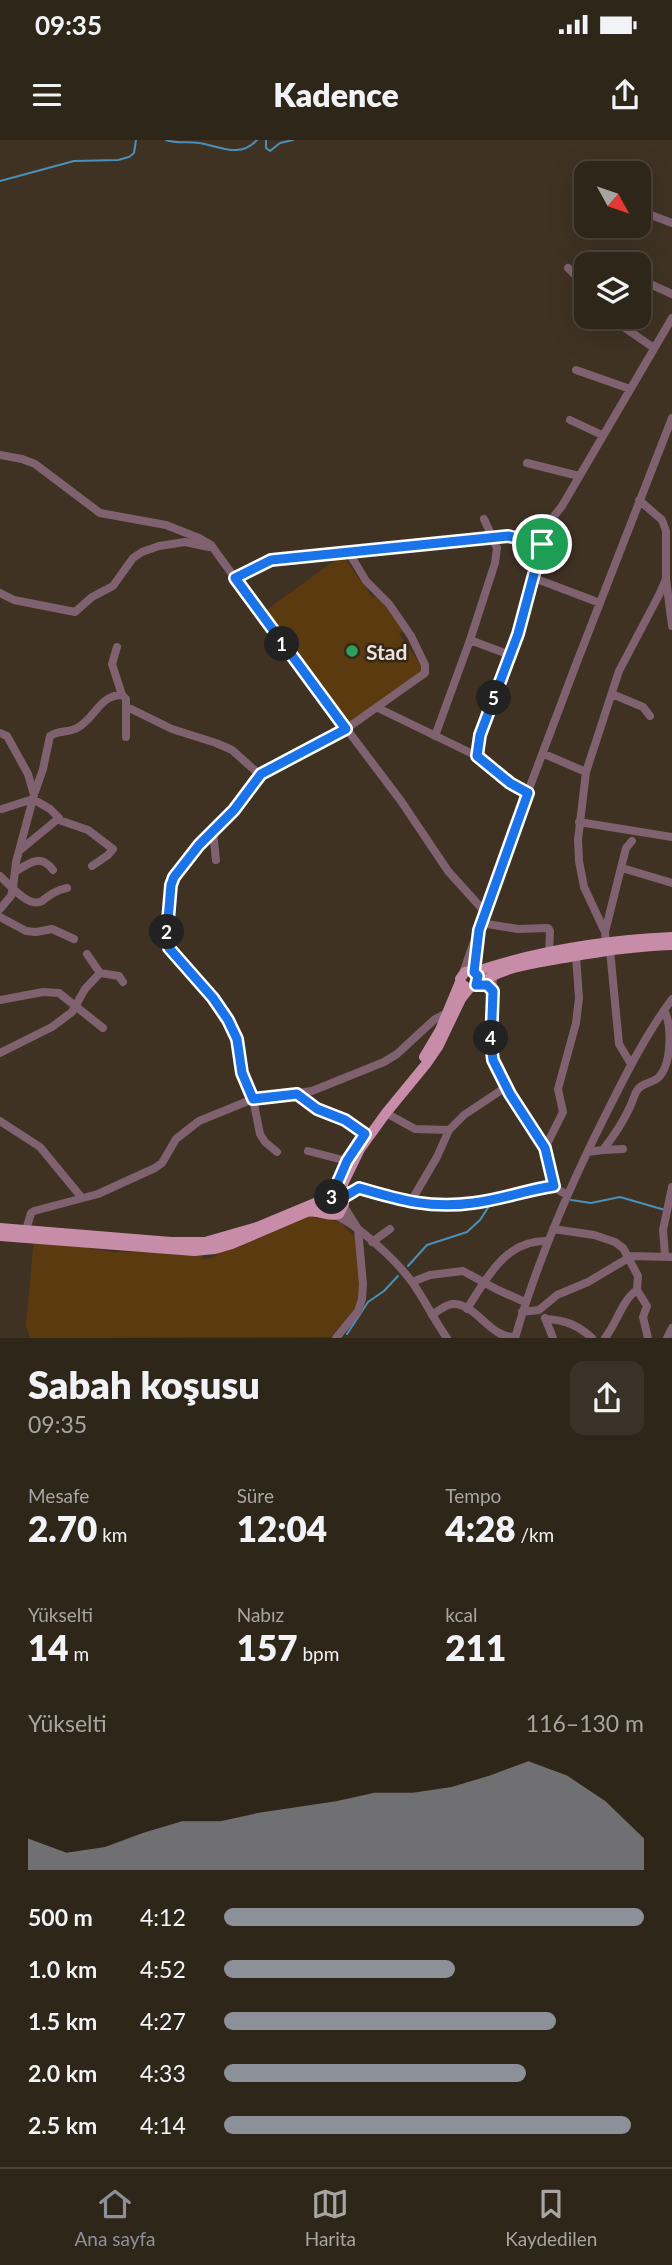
<!DOCTYPE html>
<html lang="tr">
<head>
<meta charset="utf-8">
<style>
	:root { --surface:#2f261a; --page:#3b3227; --text:#f1f3f6; --muted:#a7a5a2; --line:#4a4339; --accent:#8c9099 }
	body { margin:0; font-family:Lato,sans-serif; background:var(--page); color:var(--text); height:100vh; display:flex; flex-direction:column; font-size:26px; white-space:nowrap }
	* { box-sizing:border-box; margin:0 }
	p { font-size:23px; color:var(--muted) }
	.icon { flex:none; width:38px; height:38px; fill:none; stroke:currentColor; stroke-width:2; stroke-linecap:round; stroke-linejoin:round }
	.map { position:relative; height:1198px; overflow:hidden }
	.details { display:flex; flex-direction:column; background:var(--surface); flex:1 }
	.details>* { flex:none }
	.needle { width:46px; rotate:130deg }
	.tools { position:absolute; left:574px; top:21px; display:grid; gap:14px }
	.tools a { display:grid; place-items:center; width:77px; height:77px; border-radius:14px; background:var(--surface); box-shadow:0 7px 28px #0002,0 0 0 2px var(--line); font-size:35px }
	.pin { position:absolute; display:grid; place-items:center; width:60px; height:60px; color:#fff; margin:-30px; border:4px solid #fff; border-radius:50%; box-shadow:0 2px 7px #0007 }
	.km { position:absolute; width:35px; height:35px; margin:-18px; border-radius:50%; background:#222; color:#fff; font-size:19px; line-height:35px; text-align:center }
	.round { display:grid; place-items:center; flex:none; width:74px; height:74px; border-radius:14px; background:var(--page) }
	.summary { display:flex; align-items:center; justify-content:space-between; height:119px; padding:0 28px }
	h1 { font-size:38px; font-weight:800; line-height:52px }
	.figures { display:grid; grid-template-columns:repeat(3,1fr); gap:10px; height:119px; padding:7px 28px }
	.figures div { display:grid; align-content:center }
	.figures b { font-size:35px; font-weight:800 }
	.figures small { font-size:19px; font-weight:400 }
	.figures p { font-size:19px }
	.chart { height:196px; padding:14px 28px }
	.chart p { display:flex; justify-content:space-between }
	.chart svg { width:100%; height:126px; margin-top:7px; fill:var(--accent); opacity:.7 }
	ul { padding:0 28px; list-style:none; font-size:23px }
	li { display:grid; grid-template-columns:112px 84px 1fr; align-items:center; height:52px }
	li i { height:18px; border-radius:9px; background:var(--accent) }
	.status { display:flex; justify-content:space-between; align-items:center; height:49px; padding:0 35px; background:var(--surface); direction:ltr }
	.status svg { height:19px; fill:currentColor }
	header { display:flex; justify-content:space-between; align-items:center; height:91px; padding:0 28px; background:var(--surface); font-size:32px; font-weight:800 }
	.tab-bar { display:flex; justify-content:space-around; align-items:center; height:98px; border-top:2px solid var(--line); background:var(--surface); font-size:19px; color:var(--muted) }
	.tab-bar a { display:grid; justify-items:center; gap:4px }
	.tab-bar .current { color:var(--accent) }
	.map>svg:first-child { display:block }
	.green { fill:#5b3a0f }
	.lines { fill:none; stroke-linecap:round; stroke-linejoin:round }
	.stream { stroke:#4a90b9; stroke-width:2 }
	.minor { stroke:#7f616f; stroke-width:8 }
	.major { stroke:#c78ca8; stroke-width:10 }
	.route-casing { stroke:#fff; stroke-width:14 }
	.route { stroke:#1a73e8; stroke-width:9 }
	.leisure-dot { fill:#2e9e5b; stroke:#352819; stroke-width:2.5 }
	.labels { text-anchor:middle; dominant-baseline:central; stroke-width:5; stroke-linejoin:round; paint-order:stroke }
	.poi-label { font-size:21px; font-weight:bold; fill:#ede4db; stroke:#352819; text-anchor:start }
</style>
</head>
<body>
<div class="status"><b>09:35</b><svg viewBox="0 0 49 12"><path d="M0 12V9h3v3zM5 12V6h3v6zM10 12V3h3v9zM15 12V0h3v12zM26 1h20v11H26zM47 4h2v5h-2z"/></svg></div>
<header><svg class="icon" aria-label="menu" viewBox="0 0 24 24"><path d="M4 6h16M4 12h16M4 18h16"/></svg>Kadence<svg class="icon" aria-label="share" viewBox="0 0 24 24"><path d="M12 15V3M7 8l5-5 5 5M5 13v7h14v-7"/></svg></header>
<div class="map">
<svg width="672" height="1198" viewBox="0 0 672 1198">
	<rect width="100%" height="100%" fill="#3f3223"/>
	<path class="green" d="M342,415L373,458L378,455L404,490L399,494L423,528L421,534L347,585L265,471Z
		M311,1075L340,1082L357,1099L362,1144L359,1163L331,1197L30,1198L26,1185L34,1098L112,1112L202,1113L203,1120L217,1116V1108L252,1100Z"/>
	<g class="lines">
		<path class="stream" d="M166,0C177,4 188,1 199,3C220,6 239,19 257,0
			M266,0V8L270,11L280,3L293,0
			M0,41L74,21L118,20L129,17L134,13L136,0
			M571,1060L591,1063L620,1057L665,1070
			M408,1126L427,1105L467,1092L480,1080L489,1066
			M347,1194L368,1162L384,1151L398,1136"/>
		<path class="minor" d="M639,68L651,75L672,83
			M617,94L622,86
			M568,128L586,146
			M639,139L672,154
			M588,177H589
			M609,177L654,208
			M576,230L630,249
			M570,280L602,295
			M0,315L22,319L35,324L100,373L166,385L199,398L211,405L287,510L401,661L448,731L485,772
			M527,323L579,336
			M639,360L662,380L666,391V439L672,486
			M235,438L271,420L348,411L464,402L508,396L542,404
			M534,438L600,463
			M0,453L14,460L75,472L92,457L113,446L133,418L142,412L159,406L185,402L209,407
			M470,500L510,515
			M117,507L112,524L122,555
			M612,554L643,567L650,576
			M127,567L172,589L216,603L232,610L260,635
			M378,568L477,616
			M0,593L7,596L28,634L34,655L16,722L13,748L11,756L0,769
			M435,596L470,500L495,423L497,408L484,379
			M544,614L586,632
			M35,652L43,629L50,596C59,590 68,593 77,588C95,579 99,555 122,555L126,559V597
			M528,653L510,643L477,616L480,595L518,494L547,385L562,366L672,178
			M2,669L33,659L50,669L59,678L19,711
			M59,680L88,690L113,709L108,715L92,726
			M579,682L672,697
			M213,692L216,720
			M622,728L672,743
			M15,732C29,723 41,713 53,730
			M0,736C9,744 29,769 42,761C50,755 56,750 67,748
			M0,777L26,791L36,792L52,789L74,799
			M481,783L518,789L548,788L550,791L549,814
			M605,792L626,708L632,701
			M606,802L605,792L584,747L579,721L578,700L586,632L619,531L659,455L666,439
			M610,810L619,904L631,924
			M100,833L119,836L123,842
			M463,833L512,694L575,527L672,278
			M493,835L491,904L493,920L510,954L545,1008L554,1047L567,1055
			M0,860L43,852L59,853L103,888
			M0,913L52,887L72,872L85,849L100,833L87,814
			M297,954L317,969L344,980L365,994
			M386,973L415,989L449,990L464,975L506,947
			M0,981L40,1007L82,1058
			M545,1008L563,972L558,949L576,883L579,858L576,816
			M603,1010L623,1009
			M308,1011L347,1021
			M277,1012L265,1002L260,994L253,959L242,933L240,909L234,891L223,870L169,808L167,792L171,745L187,719L234,670L261,634L346,589L425,533V525L411,496L389,464L366,441L348,411
			M588,1012L603,1010C613,997 623,982 630,967C632,962 634,957 636,952C641,942 652,944 659,937C672,923 672,885 664,870
			M340,1060L359,1048C400,1060 430,1069 473,1063C500,1060 526,1050 554,1047
			M410,1063L437,1017L449,990
			M335,1075C358,1085 397,1121 412,1142C425,1160 434,1180 447,1198
			M553,1089L594,1095L615,1102L623,1108L638,1136L637,1150L647,1166L643,1177L648,1198
			M26,1090L31,1073L34,1071L98,1054L155,1028L162,1023L176,999L199,981L253,959L312,951L384,922L397,914L435,879L447,873
			M372,1102L390,1089
			M665,1115L663,1090L672,1047
			M412,1142L430,1135L463,1131L498,1150L525,1162
			M467,1169C487,1138 505,1100 547,1101
			M522,1172L539,1170L557,1155L588,1142L625,1120L628,1116L672,1117
			M432,1175C438,1171 445,1165 452,1164C475,1162 490,1198 514,1197
			M545,1178L553,1198
			M546,1179C565,1180 578,1185 592,1198
			M336,1198L358,1171L362,1159L363,1144L358,1089L341,1062
			M515,1198C537,1122 568,1050 603,980C624,938 644,897 672,859
			M605,1198C617,1183 622,1160 637,1150
			M667,1198L672,1188"/>
		<path class="major" d="M474,832C536,811 607,800 672,797
			M477,845C502,827 535,823 564,818C600,812 635,806 672,805
			M424,917L440,890L460,842
			M0,1088L171,1102H205L257,1087L329,1057L334,1051L340,1038
			M0,1096L194,1111L215,1109L232,1104L307,1072C320,1069 328,1078 339,1074L344,1064L343,1044L360,1009L386,973L427,923L438,907L461,859L469,849L476,845L478,837L471,831L465,832L460,839L462,844L469,849"/>
	</g>
	<g class="lines">
		<g class="route-casing">
			<path id="route" d="M508,396L542,404L518,494L480,595L477,616L510,643L528,653L479,790L474,832L478,836L476,845H487L493,851L491,904L493,920L510,954L545,1008L554,1046C526,1050 500,1060 473,1063C430,1069 400,1060 359,1048L339,1060L329,1057L334,1051L347,1021L365,994L345,980L317,969L297,954L253,959L242,933L237,899L228,880L213,858L169,808L167,792L171,745L174,737L199,705L234,670L261,634L346,589L235,438L271,420Z"/>
		</g>
		<use href="#route" class="route"/>
	</g>
	<circle class="leisure-dot" cx="352" cy="511" r="7"/>
	<g class="labels">
		<g class="poi-label">
			<text x="366" y="511">Stad</text>
		</g>
	</g>
</svg>
<div class="tools">
<a><svg class="needle" viewBox="-14 -14 28 28"><path d="M0-13l5 13h-10z" fill="#e53935"/><path d="M0 13l5-13h-10z" fill="#a7a5a2"/></svg></a>
<a><svg class="icon" aria-label="layers" viewBox="0 0 24 24"><path d="M12 4l9 5-9 5-9-5zM3 14l9 5 9-5"/></svg></a>
</div>
<div class="pin" style="left:542px;top:404px;background:#1e9e55"><svg class="icon" aria-label="arrive" viewBox="0 0 24 24"><path d="M6 21V4h12l-3 4 3 4H6"/></svg></div>
<b class="km" style="left:282px;top:504px">1</b>
<b class="km" style="left:167px;top:792px">2</b>
<b class="km" style="left:332px;top:1057px">3</b>
<b class="km" style="left:491px;top:898px">4</b>
<b class="km" style="left:494px;top:558px">5</b>
</div>
<section class="details">
<div class="summary"><div><h1>Sabah koşusu</h1><p>09:35</p></div><a class="round"><svg class="icon" aria-label="share" viewBox="0 0 24 24"><path d="M12 15V3M7 8l5-5 5 5M5 13v7h14v-7"/></svg></a></div>
<div class="figures">
<div><p>Mesafe</p><b>2.70<small> km</small></b></div>
<div><p>Süre</p><b>12:04</b></div>
<div><p>Tempo</p><b>4:28<small> /km</small></b></div>
</div>
<div class="figures">
<div><p>Yükselti</p><b>14<small> m</small></b></div>
<div><p>Nabız</p><b>157<small> bpm</small></b></div>
<div><p>kcal</p><b>211</b></div>
</div>
<div class="chart"><p><span>Yükselti</span>116–130 m</p>
<svg viewBox="0 0 160 44" preserveAspectRatio="none"><path d="M0 44V33L10 38L20 36L30 31L40 27L50 27L60 24L70 22L80 20L90 17L100 17L110 15L120 11L130 6L140 11L150 20L160 33V44z"/></svg>
</div>
<ul>
<li><b>500 m</b>4:12<i style="width:100%"></i></li>
<li><b>1.0 km</b>4:52<i style="width:55%"></i></li>
<li><b>1.5 km</b>4:27<i style="width:79%"></i></li>
<li><b>2.0 km</b>4:33<i style="width:72%"></i></li>
<li><b>2.5 km</b>4:14<i style="width:97%"></i></li>
</ul>
</section>
<nav class="tab-bar">
<a class="current"><svg class="icon" aria-label="home" viewBox="0 0 24 24"><path d="M3 11l9-7 9 7M6 9v11h12V9"/></svg>Ana sayfa</a>
<a><svg class="icon" aria-label="map" viewBox="0 0 24 24"><path d="M3 6l6-2 6 2 6-2v14l-6 2-6-2-6 2zM9 4v14M15 6v14"/></svg>Harita</a>
<a><svg class="icon" aria-label="saved" viewBox="0 0 24 24"><path d="M7 4h10v16l-5-4-5 4z"/></svg>Kaydedilen</a>
</nav>
</body>
</html>
